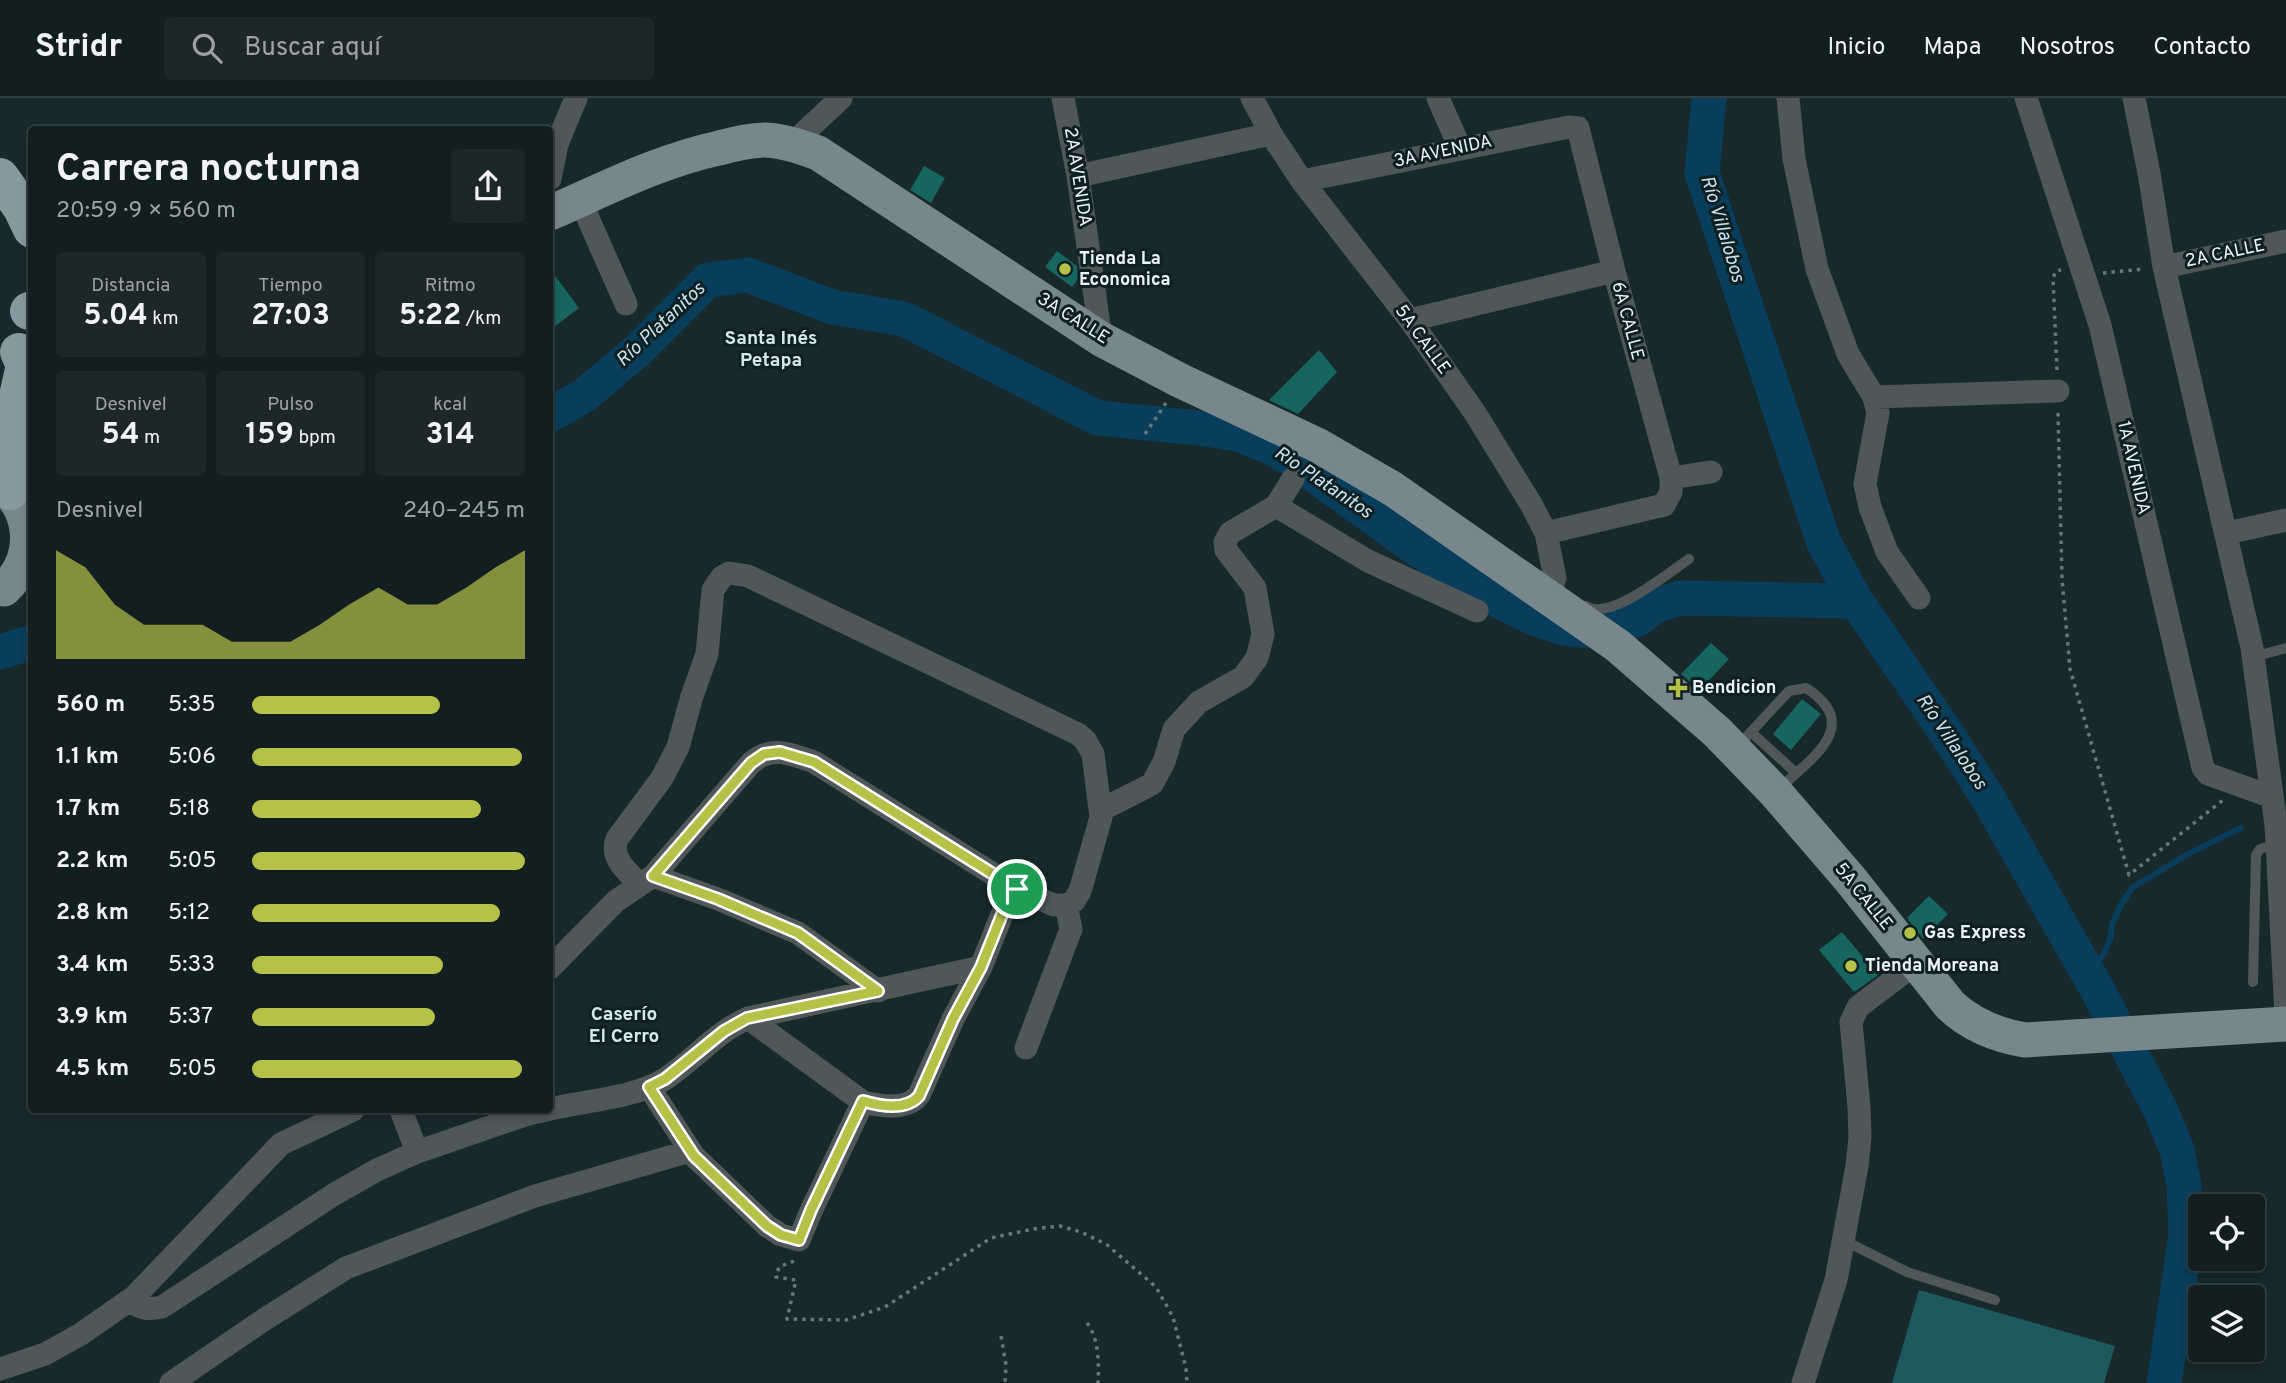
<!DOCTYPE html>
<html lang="es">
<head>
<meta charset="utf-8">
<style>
	:root { --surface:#121f20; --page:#1b2729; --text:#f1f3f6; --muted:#9ca2a5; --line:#313d3e; --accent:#b6c148 }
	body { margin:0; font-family:Overpass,sans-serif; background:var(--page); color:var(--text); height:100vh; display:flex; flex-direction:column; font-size:26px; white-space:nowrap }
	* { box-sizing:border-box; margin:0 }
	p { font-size:23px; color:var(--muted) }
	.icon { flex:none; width:38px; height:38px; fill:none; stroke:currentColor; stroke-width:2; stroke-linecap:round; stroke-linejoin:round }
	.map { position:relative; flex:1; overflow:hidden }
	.details { position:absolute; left:28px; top:28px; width:525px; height:987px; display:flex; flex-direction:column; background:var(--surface); border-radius:7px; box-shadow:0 4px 10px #0003,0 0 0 2px var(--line) }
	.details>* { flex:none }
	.tools { position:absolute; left:2188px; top:1096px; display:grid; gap:14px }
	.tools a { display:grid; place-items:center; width:77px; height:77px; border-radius:7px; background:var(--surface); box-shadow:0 4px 10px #0003,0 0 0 2px var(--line); font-size:35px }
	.pin { position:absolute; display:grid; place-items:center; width:60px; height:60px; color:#fff; margin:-30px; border:4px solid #fff; border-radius:50%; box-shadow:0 2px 7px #0007 }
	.round { display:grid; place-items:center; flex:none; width:74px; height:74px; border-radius:7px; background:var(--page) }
	.summary { display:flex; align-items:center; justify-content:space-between; height:119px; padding:0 28px }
	h1 { font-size:38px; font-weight:700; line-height:52px }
	.stats { display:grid; grid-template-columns:repeat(3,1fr); gap:10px; height:119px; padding:7px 28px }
	.stats div { display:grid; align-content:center; border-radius:7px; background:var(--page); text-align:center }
	.stats b { font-size:30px; font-weight:700 }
	.stats small { font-size:19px; font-weight:400 }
	.stats p { font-size:19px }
	.chart { height:196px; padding:14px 28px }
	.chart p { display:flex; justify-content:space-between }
	.chart svg { width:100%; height:126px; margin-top:7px; fill:var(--accent); opacity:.7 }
	ul { padding:0 28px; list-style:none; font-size:23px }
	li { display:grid; grid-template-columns:112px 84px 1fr; align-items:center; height:52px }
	li i { height:18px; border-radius:9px; background:var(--accent) }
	header { display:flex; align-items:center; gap:42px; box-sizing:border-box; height:98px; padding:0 35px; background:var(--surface); border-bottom:2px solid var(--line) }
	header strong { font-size:33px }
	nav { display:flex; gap:38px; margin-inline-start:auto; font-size:24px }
	.search { width:490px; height:63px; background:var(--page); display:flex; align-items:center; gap:18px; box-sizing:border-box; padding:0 24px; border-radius:7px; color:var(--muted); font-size:26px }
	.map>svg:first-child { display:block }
	.green { fill:#1d595f }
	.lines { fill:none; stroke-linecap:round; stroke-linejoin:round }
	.stream { stroke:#093d5c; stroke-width:6 }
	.river { stroke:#093d5c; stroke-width:35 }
	.building { fill:#16655f }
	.path { stroke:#687779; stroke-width:3.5; stroke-dasharray:3.5 5; stroke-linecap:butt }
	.lane { stroke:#4f5759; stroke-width:10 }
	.street { stroke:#4f5759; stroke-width:23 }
	.primary { stroke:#78878c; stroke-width:35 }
	.highway { stroke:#8799a0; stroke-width:38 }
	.route-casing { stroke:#fff; stroke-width:14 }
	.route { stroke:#b6c148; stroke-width:9 }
	.poi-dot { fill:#b6c148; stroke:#0f2022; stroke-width:2.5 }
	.labels { text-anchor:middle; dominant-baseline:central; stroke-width:6; stroke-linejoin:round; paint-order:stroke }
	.street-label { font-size:18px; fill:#eaf4f6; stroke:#0f2022 }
	.poi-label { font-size:18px; font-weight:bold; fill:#eaf4f6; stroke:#0f2022; text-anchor:start }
	.water-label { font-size:19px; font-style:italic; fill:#cce0f0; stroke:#0f2022 }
	.neighbourhood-label { font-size:19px; font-weight:bold; fill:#d3e8ea; stroke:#0f2022 }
</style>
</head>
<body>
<header>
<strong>Stridr</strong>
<div class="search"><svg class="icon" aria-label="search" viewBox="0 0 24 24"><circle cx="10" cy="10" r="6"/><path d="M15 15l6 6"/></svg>Buscar aquí</div>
<nav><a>Inicio</a><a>Mapa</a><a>Nosotros</a><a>Contacto</a></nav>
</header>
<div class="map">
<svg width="2286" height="1285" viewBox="0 0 2286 1285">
	<rect width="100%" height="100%" fill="#18292b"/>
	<path class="green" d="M1919,1192L2115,1248L2104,1285H1892Z"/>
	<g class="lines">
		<path class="stream" d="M2089,877L2105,854L2110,841L2112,826L2121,807L2133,789L2190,755L2241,730"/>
		<path class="river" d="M1709,0L1702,75L1824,445L1856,503L1947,636L1988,700L2097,891L2160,1011L2177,1052L2184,1088L2186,1137L2164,1285
			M550,317L585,297L638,252L708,182L748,177L832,209L904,221L1098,320L1199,330L1238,336L1268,348L1292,361L1414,449L1502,505L1534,520L1563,530L1604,534L1638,521L1653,509L1680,500L1856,503
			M0,554L32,544"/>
	</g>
	<path class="building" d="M924,68L945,80L931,105L910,92Z
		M1057,153L1077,168L1078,181L1072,189L1045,169Z
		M550,171L579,210L550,232Z
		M1319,252L1337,274L1298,316L1269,302Z
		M1711,545L1729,561L1700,592L1681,576Z
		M1802,601L1821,616L1791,652L1773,636Z
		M1929,798L1948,816L1923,841L1907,820Z
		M1842,834L1878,877L1854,894L1819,852Z"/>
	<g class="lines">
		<path class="path" d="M2103,175L2144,171
			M2057,272L2053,180L2056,173L2061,172
			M2058,315L2062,481L2070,571L2129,777L2223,702
			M1145,336L1166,305
			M794,1163L779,1169L776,1179L796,1182L787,1221L846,1222L885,1209L991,1140L1033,1131L1060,1128L1081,1134L1106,1146L1156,1189L1173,1219L1186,1270L1187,1285
			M1087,1225C1099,1240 1099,1266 1098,1285
			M1001,1238L1006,1267L1005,1285"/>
		<path class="lane" d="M1586,508C1609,524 1668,475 1689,461
			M2253,559L2286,550
			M1751,634L1796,675
			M1738,648L1789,593L1806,590C1863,627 1813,659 1780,690
			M2253,884L2256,757L2260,751L2277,746
			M1843,1142L1907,1174L1995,1202"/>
		<path class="street" d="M1063,0L1078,78L1101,241
			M1252,0L1271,36L1302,83L1410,222L1475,315L1531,406L1546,435L1555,480L1547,499
			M1438,0L1460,50
			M1788,0L1794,61L1817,171L1848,256L1874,299L1878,315L1865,386L1870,409L1887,454L1919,500
			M2026,0L2100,227L2203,670L2208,676L2272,699
			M2134,0L2149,75L2164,169L2252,550L2276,727L2286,917
			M792,46L841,0
			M1078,78L1271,36
			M550,81L557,46L576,0
			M1302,83L1569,29L1578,30L1614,173L1671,380V394L1664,407L1546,435
			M580,102L626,206
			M2164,169L2286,143
			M1410,222L1614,173
			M1874,299L2058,293
			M1671,380L1711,374
			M1276,408L1368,463L1477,513
			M2227,435L2286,422
			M1101,712L1152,686L1164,664L1174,631L1199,604L1243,579L1257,560L1263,536L1255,490L1226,452L1225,444L1230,435L1276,408L1293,381
			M653,778L718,801L798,835L878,893
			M550,870L616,803L653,778L751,665C771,647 792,656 814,664L1017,791L1054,807H1066L1074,803L1080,793L1101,719L1093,656L1085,642L1078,636L748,478L729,475L722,479L713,492L707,556L692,598L678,649L662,680L617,741C610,760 626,772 639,786
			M748,920L863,1004C881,1008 906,1013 919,997L953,921L981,869L1005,809L1017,791
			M1026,950L1071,831L1066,807
			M649,989L694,1058L767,1128L781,1137L799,1142L811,1113L863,1004
			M550,1011C584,1003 635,1000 665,981C694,962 716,934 748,920L981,869
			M401,1012L417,1054
			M130,1203C141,1211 148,1212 162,1209L333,1097L377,1072L417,1054L528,1016L547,1012
			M0,1271L45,1256L81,1236L134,1199L281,1046L353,1012
			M171,1285L265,1221L346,1170L535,1098L690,1053
			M1803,1285L1836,1182L1857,1068L1860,1039L1859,1009L1851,924L1858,909L1915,866"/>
		<path class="primary" d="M550,115C605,91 659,63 719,50C734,46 750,42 766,42C784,43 801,49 818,55L1101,241L1179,282L1317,347L1393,391L1618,548L1717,634L1775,694L1850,781L1950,907C1971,927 1995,937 2025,942L2286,926
			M0,386C35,413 37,461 4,491"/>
		<path class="highway" d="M0,79L22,110L32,131
			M29,213L32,212
			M10,393L8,343L25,267L19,254"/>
	</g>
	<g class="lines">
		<g class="route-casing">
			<path id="route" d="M780,654L814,664L1017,791L1005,809L981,869L953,921L919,998C906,1013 880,1008 863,1003L811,1112L799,1142L781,1137L767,1128L694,1058L649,989L665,981L724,933L747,920L878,893L798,835L718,801L653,778L751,665L764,656Z"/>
		</g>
		<use href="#route" class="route"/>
	</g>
	<g class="poi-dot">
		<circle cx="1065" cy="171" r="7"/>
		<path d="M1674.5 579.5h7v7h7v7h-7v7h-7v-7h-7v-7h7z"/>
		<circle cx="1910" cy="835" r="7"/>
		<circle cx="1851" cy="868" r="7"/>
	</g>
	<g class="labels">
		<g class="street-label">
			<text transform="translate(1443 54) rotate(-12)">3A AVENIDA</text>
			<text transform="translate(1077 79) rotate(81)">2A AVENIDA</text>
			<text transform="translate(2225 156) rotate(-12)">2A CALLE</text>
			<text transform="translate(1073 221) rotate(32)">3A CALLE</text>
			<text transform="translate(1627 223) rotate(75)">6A CALLE</text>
			<text transform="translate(1422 242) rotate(54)">5A CALLE</text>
			<text transform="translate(2133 370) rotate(77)">1A AVENIDA</text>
			<text transform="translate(1863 799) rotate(51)">5A CALLE</text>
		</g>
		<g class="poi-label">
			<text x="1079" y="161">Tienda La<tspan x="1079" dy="21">Economica</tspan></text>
			<text x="1692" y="590">Bendicion</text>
			<text x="1924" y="835">Gas Express</text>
			<text x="1865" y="868">Tienda Moreana</text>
		</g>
		<g class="water-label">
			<text transform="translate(1722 131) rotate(73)">Río Villalobos</text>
			<text transform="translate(661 227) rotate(-43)">Río Platanitos</text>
			<text transform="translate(1323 385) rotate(34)">Rio Platanitos</text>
			<text transform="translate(1951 644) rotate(56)">Río Villalobos</text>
		</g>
		<g class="neighbourhood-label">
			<text x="771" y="241">Santa Inés<tspan x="771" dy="22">Petapa</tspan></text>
			<text x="624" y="917">Caserío<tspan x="624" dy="22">El Cerro</tspan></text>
		</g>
	</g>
</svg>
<div class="tools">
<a><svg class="icon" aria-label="locate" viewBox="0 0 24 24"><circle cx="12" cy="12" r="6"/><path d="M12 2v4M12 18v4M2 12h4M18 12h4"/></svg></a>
<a><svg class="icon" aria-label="layers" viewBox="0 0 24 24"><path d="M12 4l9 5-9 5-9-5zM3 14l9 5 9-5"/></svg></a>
</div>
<div class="pin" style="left:1017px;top:791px;background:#1e9e55"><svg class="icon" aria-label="arrive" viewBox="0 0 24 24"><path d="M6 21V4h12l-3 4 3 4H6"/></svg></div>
<section class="details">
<div class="summary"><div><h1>Carrera nocturna</h1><p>20:59 · 9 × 560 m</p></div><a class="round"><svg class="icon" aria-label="share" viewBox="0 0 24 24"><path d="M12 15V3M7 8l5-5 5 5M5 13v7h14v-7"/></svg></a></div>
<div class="stats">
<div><p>Distancia</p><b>5.04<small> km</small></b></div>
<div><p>Tiempo</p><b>27:03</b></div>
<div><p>Ritmo</p><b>5:22<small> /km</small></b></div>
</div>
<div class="stats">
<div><p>Desnivel</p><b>54<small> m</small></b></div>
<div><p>Pulso</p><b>159<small> bpm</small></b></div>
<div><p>kcal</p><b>314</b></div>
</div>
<div class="chart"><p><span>Desnivel</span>240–245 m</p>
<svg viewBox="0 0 160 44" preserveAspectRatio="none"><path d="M0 44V6L10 12L20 25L30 32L40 32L50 32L60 38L70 38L80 38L90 32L100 25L110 19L120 25L130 25L140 19L150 12L160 6V44z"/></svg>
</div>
<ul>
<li><b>560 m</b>5:35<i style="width:69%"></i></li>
<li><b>1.1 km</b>5:06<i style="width:99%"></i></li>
<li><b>1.7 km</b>5:18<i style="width:84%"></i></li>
<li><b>2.2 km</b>5:05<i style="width:100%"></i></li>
<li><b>2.8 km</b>5:12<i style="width:91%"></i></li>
<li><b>3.4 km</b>5:33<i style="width:70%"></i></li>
<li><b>3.9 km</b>5:37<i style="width:67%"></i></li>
<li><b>4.5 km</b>5:05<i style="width:99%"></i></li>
</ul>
</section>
</div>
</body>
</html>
